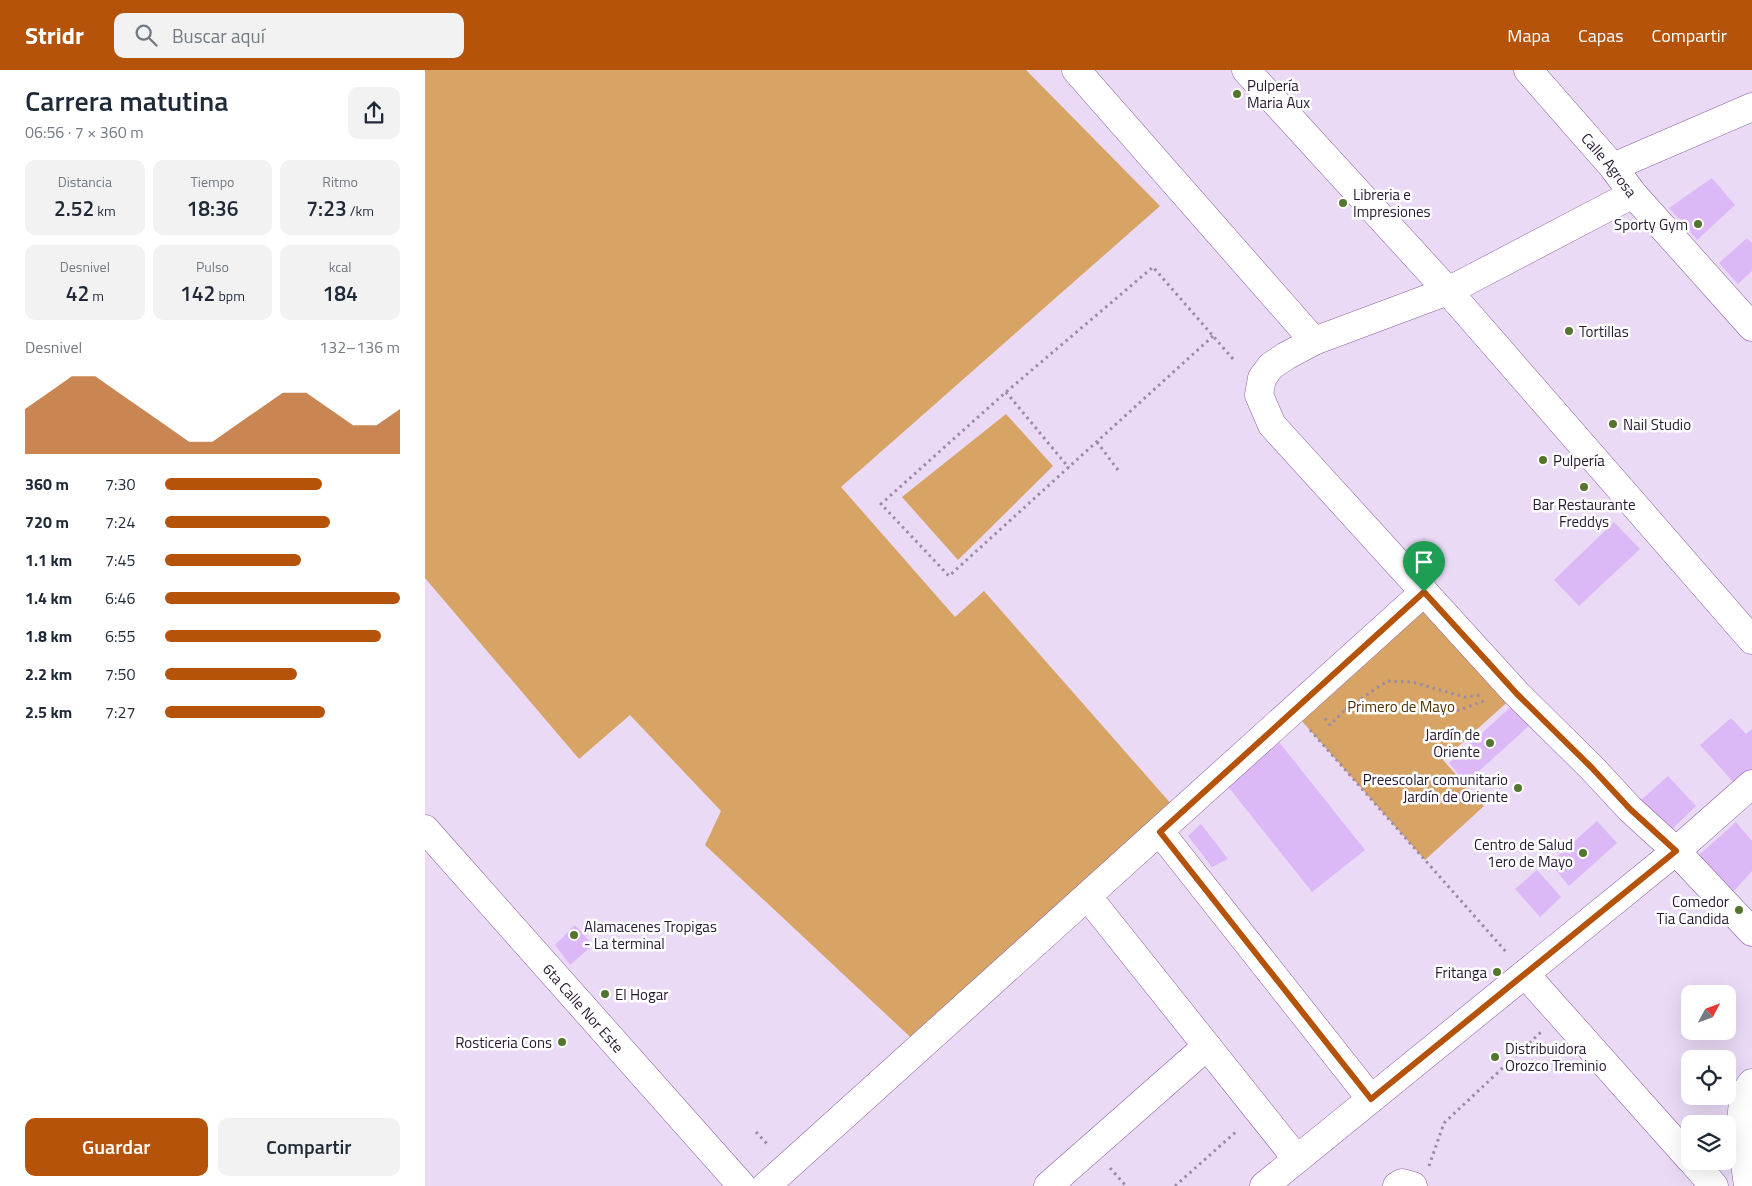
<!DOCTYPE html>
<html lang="es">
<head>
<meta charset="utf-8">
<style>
	:root { --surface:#fff; --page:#f2f2f3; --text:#1f2937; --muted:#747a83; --accent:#b45309 }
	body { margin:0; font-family:"Titillium Web",sans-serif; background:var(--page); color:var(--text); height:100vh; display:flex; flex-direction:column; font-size:19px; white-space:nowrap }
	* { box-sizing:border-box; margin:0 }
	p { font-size:16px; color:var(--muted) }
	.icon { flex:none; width:28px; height:28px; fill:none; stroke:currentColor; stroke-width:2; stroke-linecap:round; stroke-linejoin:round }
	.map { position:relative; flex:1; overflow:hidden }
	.drawer { display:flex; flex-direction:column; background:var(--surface); width:425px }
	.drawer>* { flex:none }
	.needle { width:32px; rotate:49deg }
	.fabs { position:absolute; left:1256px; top:915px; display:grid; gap:10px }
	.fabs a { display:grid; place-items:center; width:55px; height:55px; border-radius:10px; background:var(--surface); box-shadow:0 5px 20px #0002; font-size:25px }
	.pin { position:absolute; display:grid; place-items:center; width:42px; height:42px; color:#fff; margin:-51px -21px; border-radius:50% 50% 50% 0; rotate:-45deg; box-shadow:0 0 5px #0007 }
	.pin .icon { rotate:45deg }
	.round { display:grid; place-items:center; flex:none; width:52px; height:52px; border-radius:10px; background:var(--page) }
	.head { display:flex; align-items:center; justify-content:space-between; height:85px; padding:0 25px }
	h1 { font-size:28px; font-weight:600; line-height:38px }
	.stats { display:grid; grid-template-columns:repeat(3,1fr); gap:8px; height:85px; padding:5px 25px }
	.stats div { display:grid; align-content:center; border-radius:10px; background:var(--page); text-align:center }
	.stats b { font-size:21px; font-weight:600 }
	.stats small { font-size:14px; font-weight:400 }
	.stats p { font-size:14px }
	.chart { height:140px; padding:10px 25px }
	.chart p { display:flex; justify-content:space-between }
	.chart svg { width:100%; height:90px; margin-top:5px; fill:var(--accent); opacity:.7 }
	.cta { display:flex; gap:10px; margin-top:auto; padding:10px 25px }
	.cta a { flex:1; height:58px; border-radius:10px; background:var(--accent); color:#fff; font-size:20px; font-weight:600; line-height:58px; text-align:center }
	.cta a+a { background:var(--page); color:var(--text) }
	ul { padding:0 25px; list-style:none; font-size:16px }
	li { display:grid; grid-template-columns:80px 60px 1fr; align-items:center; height:38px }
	li i { height:12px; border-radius:6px; background:var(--accent) }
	header { display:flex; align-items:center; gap:30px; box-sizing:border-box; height:70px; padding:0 25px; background:var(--accent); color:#fff }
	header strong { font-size:24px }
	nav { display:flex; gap:28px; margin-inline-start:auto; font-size:18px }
	.search { width:350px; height:45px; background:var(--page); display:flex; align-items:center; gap:12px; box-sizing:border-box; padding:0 18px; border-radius:10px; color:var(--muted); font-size:19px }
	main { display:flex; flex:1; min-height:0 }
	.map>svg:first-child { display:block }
	.green { fill:#d7a465 }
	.building { fill:#dcb8f6 }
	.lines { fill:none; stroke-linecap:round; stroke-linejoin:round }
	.minor-casing { stroke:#8963a2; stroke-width:29 }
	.path { stroke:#9b8ca6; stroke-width:3; stroke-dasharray:2.5 4; stroke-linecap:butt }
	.minor { stroke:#fff; stroke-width:28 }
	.route-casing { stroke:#fff; stroke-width:10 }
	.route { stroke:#b45309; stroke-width:6 }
	.poi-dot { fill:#53752d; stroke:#fff; stroke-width:2 }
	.labels { text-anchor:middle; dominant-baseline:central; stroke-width:5; stroke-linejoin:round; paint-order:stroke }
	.poi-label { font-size:15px; fill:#281932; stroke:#fff; text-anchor:start }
	.street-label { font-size:15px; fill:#281932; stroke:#fff }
	.park-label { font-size:15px; fill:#523202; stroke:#fff }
</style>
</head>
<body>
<header>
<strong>Stridr</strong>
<div class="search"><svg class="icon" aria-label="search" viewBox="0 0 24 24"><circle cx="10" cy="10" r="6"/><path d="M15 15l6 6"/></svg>Buscar aquí</div>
<nav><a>Mapa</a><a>Capas</a><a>Compartir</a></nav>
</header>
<main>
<section class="drawer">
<div class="head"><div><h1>Carrera matutina</h1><p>06:56 · 7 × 360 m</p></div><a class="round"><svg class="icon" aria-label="share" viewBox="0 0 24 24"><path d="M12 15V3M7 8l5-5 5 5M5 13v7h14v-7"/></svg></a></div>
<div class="stats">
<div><p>Distancia</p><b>2.52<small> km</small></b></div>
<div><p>Tiempo</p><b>18:36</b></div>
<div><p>Ritmo</p><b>7:23<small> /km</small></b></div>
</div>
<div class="stats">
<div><p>Desnivel</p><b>42<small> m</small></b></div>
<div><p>Pulso</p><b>142<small> bpm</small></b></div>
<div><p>kcal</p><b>184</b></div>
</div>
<div class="chart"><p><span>Desnivel</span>132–136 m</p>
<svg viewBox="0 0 160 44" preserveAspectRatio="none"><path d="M0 44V22L10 14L20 6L30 6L40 14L50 22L60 30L70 38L80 38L90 30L100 22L110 14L120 14L130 22L140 30L150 30L160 22V44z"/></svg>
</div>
<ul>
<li><b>360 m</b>7:30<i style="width:67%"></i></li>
<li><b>720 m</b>7:24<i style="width:70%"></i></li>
<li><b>1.1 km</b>7:45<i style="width:58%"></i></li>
<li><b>1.4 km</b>6:46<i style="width:100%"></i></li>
<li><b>1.8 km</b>6:55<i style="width:92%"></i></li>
<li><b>2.2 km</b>7:50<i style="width:56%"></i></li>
<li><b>2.5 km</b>7:27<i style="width:68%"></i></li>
</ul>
<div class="cta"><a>Guardar</a><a>Compartir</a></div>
</section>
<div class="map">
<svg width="1327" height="1116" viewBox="0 0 1327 1116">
	<rect width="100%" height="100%" fill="#eadaf6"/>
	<path class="green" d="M0,0H601L735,136L416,417L530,547L559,521L755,744L496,977L280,775L296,741L205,645L154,689L0,508Z
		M581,344L628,396L533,490L477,427Z
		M999,522L1089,626L1018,690L1059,736L1000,790L868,641Z"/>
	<path class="building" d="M1287,108L1310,135L1272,170L1244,138Z
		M1322,168L1327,173V201L1313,214L1294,193Z
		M1189,452L1215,479L1154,536L1129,510Z
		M1089,634L1107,653L1041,713L1024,693Z
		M1306,648L1321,664L1327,659V699L1310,714L1275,675Z
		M854,672L940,780L887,822L801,714Z
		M1243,706L1271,736L1244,762L1216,730Z
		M1172,751L1192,773L1144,816L1125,793Z
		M1311,752L1327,771V801L1299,832L1264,794Z
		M776,754L803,789L787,797L763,766Z
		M1112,800L1136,827L1115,847L1090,819Z
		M150,855L168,875L145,895L130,875Z"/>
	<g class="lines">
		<g class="minor-casing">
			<g id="minor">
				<path d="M651,0L889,271"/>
				<path d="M821,0L1023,221L1327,570"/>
				<path id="s1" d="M1103,0L1188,97L1208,124L1327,257"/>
				<path d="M1188,97L1327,37"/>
				<path d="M1208,124L1023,221L889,271L861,286L846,296L837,308L834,325L847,355L1092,624L1167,698L1205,739L1251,781L1327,862"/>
				<path id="s2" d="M0,759L317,1116"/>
				<path d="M735,762L946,1029"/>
				<path d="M663,827L872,1089"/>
				<path d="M1100,904L1265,1089"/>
				<path d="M1267,1091L1289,1116"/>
				<path d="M341,1116L999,522"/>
				<path d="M623,1116L782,976"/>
				<path d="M839,1116L1251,781L1327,714"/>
				<path d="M972,1116L977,1113L988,1116"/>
				<path d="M1323,1116C1320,1089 1308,1034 1327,1013"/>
			</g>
		</g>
		<path class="path" d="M788,266L524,506L456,434L581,322L728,197L808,289
			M581,322L644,398
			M672,372L693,400
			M920,640L962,611L987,612L1040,627L1056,625
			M900,648L905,655L920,640L953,636L1023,644L1062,630
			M885,660L1083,884
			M331,1062L344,1076
			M1004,1096L1019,1053L1116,962
			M685,1098L701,1116
			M750,1116L813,1060"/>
		<use href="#minor" class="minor"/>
	</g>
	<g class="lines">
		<g class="route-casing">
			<path id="route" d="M999,522L1092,624L1167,698L1205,739L1251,781L946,1029L735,762Z"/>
		</g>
		<use href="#route" class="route"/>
	</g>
	<g class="poi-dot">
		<circle cx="812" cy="24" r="5"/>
		<circle cx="918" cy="133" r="5"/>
		<circle cx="1273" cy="154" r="5"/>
		<circle cx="1144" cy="261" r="5"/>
		<circle cx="1188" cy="354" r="5"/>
		<circle cx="1118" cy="390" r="5"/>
		<circle cx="1159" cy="417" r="5"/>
		<circle cx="1065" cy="673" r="5"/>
		<circle cx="1093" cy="718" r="5"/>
		<circle cx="1158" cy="783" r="5"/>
		<circle cx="1314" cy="840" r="5"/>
		<circle cx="149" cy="865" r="5"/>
		<circle cx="1072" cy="902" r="5"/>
		<circle cx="180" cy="924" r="5"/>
		<circle cx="137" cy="972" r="5"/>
		<circle cx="1070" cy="987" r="5"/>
	</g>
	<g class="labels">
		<g class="poi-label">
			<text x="822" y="15">Pulpería<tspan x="822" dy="17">Maria Aux</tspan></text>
			<text x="928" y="124">Libreria e<tspan x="928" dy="17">Impresiones</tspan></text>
			<text x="1263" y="154" text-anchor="end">Sporty Gym</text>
			<text x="1154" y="261">Tortillas</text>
			<text x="1198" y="354">Nail Studio</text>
			<text x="1128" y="390">Pulpería</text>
			<text x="1159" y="434" text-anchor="middle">Bar Restaurante<tspan x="1159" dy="17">Freddys</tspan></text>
			<text x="1055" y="664" text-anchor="end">Jardín de<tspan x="1055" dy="17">Oriente</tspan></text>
			<text x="1083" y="709" text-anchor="end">Preescolar comunitario<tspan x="1083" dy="17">Jardín de Oriente</tspan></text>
			<text x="1148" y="774" text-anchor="end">Centro de Salud<tspan x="1148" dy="17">1ero de Mayo</tspan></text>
			<text x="1304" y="831" text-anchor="end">Comedor<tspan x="1304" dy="17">Tia Candida</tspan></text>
			<text x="159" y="856">Alamacenes Tropigas<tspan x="159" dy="17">- La terminal</tspan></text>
			<text x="1062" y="902" text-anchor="end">Fritanga</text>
			<text x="190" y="924">El Hogar</text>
			<text x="127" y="972" text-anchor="end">Rosticeria Cons</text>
			<text x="1080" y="978">Distribuidora<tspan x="1080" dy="17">Orozco Treminio</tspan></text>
		</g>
		<g class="street-label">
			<text stroke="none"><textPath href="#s1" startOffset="125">Calle Agrosa</textPath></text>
			<text stroke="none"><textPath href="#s2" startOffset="239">6ta Calle Nor Este</textPath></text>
		</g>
		<g class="park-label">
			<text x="976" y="636">Primero de Mayo</text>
		</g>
	</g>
</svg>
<div class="fabs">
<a><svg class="needle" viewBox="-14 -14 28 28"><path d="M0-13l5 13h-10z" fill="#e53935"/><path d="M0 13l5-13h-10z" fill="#747a83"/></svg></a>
<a><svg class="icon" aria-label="locate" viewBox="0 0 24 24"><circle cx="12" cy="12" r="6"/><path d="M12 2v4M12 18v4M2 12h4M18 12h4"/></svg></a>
<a><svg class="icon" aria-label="layers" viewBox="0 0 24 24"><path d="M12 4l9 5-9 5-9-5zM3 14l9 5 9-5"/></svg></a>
</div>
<div class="pin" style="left:999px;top:522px;background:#1e9e55"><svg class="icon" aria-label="arrive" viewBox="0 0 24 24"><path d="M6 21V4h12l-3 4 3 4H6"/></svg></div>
</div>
</main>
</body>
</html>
